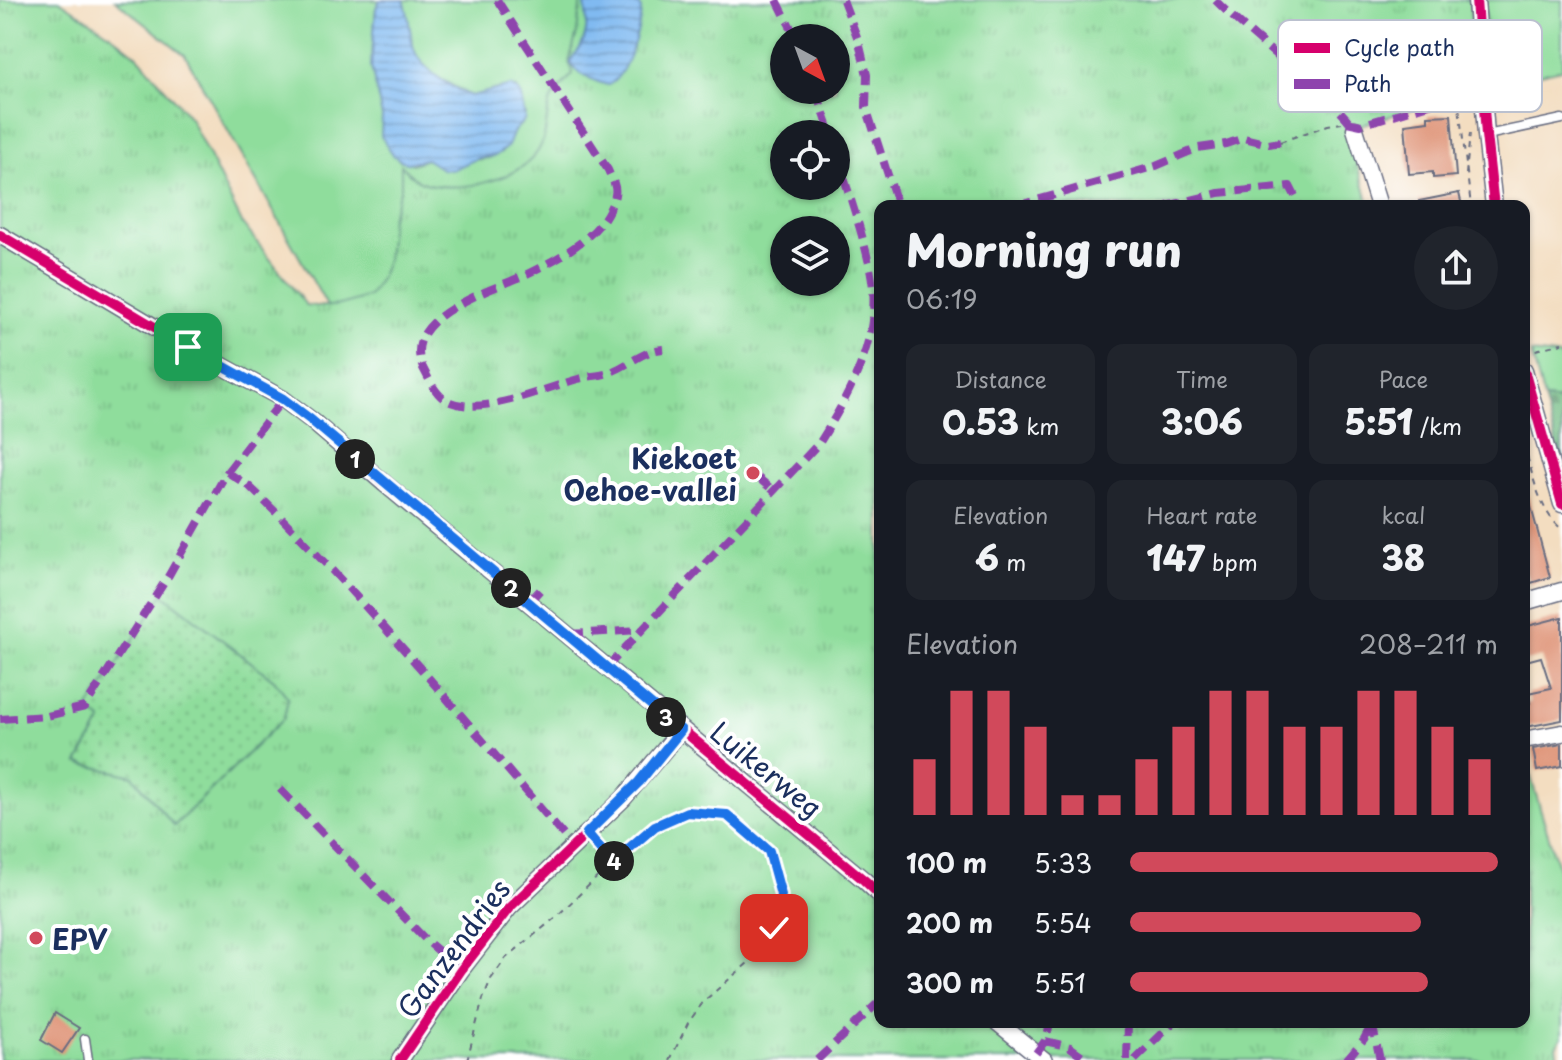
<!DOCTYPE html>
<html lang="en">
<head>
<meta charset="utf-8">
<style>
	:root { --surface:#171b24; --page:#20242c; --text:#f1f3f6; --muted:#9ea1a6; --accent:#d1495b }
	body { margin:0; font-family:"Playpen Sans",sans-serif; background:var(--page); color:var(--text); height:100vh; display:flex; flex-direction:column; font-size:30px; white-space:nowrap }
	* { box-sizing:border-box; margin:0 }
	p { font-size:26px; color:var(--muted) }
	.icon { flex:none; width:44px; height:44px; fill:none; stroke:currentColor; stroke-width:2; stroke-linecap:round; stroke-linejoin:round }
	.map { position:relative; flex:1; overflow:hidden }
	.panel { position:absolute; left:874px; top:200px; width:656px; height:828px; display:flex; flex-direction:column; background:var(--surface); border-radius:16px; box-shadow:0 2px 6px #0004 }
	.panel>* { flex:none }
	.needle { width:52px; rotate:139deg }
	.tools { position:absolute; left:770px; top:24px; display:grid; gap:16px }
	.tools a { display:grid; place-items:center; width:80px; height:80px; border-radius:50%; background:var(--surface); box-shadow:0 2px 6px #0004; font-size:40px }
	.pin { position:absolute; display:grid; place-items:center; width:68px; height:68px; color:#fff; margin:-34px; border-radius:16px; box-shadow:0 4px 12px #0006 }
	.km { position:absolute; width:40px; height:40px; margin:-20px; border-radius:50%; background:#222; color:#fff; font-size:22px; line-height:40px; text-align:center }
	.round { display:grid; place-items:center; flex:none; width:84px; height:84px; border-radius:42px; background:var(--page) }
	.summary { display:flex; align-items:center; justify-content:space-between; height:136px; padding:0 32px }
	h1 { font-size:44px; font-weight:800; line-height:60px }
	.figures { display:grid; grid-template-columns:repeat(3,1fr); gap:12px; height:136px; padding:8px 32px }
	.figures div { display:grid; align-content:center; border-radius:16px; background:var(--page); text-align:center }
	.figures b { font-size:34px; font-weight:800 }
	.figures small { font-size:22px; font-weight:400 }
	.figures p { font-size:22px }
	.chart { height:224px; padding:16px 32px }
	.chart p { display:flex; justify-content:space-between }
	.chart svg { width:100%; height:144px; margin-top:8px; stroke:var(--accent); stroke-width:6 }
	ul { padding:0 32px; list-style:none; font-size:26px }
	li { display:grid; grid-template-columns:128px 96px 1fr; align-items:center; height:60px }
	li i { height:20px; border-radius:10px; background:var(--accent) }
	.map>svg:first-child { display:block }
	.grass { fill:#8fdd9c; stroke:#55867d; stroke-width:2 }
	.forest { fill:url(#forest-firs); stroke:#477671; stroke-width:2 }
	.park { fill:url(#park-tufts); stroke:#55867d; stroke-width:2; fill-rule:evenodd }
	.garden { fill:url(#garden-dots); stroke:#55867d; stroke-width:2 }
	.water { fill:url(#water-rules); stroke:#4e74a8; stroke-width:2 }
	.building { fill:#e0977b }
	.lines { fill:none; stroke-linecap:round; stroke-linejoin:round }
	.service-casing { stroke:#676c80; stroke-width:11 }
	.minor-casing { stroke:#676c80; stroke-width:19 }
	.path { stroke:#676c80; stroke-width:2; stroke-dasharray:6 6; stroke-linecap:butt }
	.service { stroke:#fff; stroke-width:8 }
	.minor { stroke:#fff; stroke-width:16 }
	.quiet { stroke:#8e44ad; stroke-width:8; stroke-dasharray:16 8; stroke-linecap:butt }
	.cycleway-casing { stroke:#fff; stroke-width:15 }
	.cycleway { stroke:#d6006c; stroke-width:10 }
	.route-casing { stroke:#fff; stroke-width:16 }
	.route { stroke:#1a73e8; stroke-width:10 }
	.poi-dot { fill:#d1495b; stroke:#fff; stroke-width:3 }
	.labels { text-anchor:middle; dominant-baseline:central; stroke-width:8; stroke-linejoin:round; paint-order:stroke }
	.poi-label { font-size:28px; font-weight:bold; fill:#1b2f5e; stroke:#fff; text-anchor:end }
	.street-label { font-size:28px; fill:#1b2f5e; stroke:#fff }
	.key { fill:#fff; stroke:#bbc1cf; stroke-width:2 }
	.key-label { font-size:22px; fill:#1b2f5e }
</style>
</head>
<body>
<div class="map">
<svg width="1562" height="1060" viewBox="0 0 1562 1060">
	<defs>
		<pattern id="forest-firs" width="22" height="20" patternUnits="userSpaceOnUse" patternTransform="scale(2)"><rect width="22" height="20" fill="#73bc84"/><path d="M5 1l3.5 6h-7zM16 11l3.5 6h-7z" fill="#5e996f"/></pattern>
		<pattern id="park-tufts" width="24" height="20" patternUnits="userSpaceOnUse" patternTransform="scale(2)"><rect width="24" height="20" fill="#8fdd9c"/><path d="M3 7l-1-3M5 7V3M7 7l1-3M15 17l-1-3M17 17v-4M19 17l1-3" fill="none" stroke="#7bbe89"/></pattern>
		<pattern id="garden-dots" width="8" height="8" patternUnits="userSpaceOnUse" patternTransform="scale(2)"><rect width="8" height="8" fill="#8fdd9c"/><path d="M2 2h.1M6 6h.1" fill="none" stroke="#7bbe89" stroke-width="1.8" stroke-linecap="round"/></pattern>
		<pattern id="water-rules" width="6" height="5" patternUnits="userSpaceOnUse" patternTransform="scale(2)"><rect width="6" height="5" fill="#80baf1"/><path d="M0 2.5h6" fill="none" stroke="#6898c6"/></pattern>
	</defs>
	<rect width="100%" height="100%" fill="#fff"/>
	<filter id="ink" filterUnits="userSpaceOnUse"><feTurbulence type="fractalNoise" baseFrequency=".0125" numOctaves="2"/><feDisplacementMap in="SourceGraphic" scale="16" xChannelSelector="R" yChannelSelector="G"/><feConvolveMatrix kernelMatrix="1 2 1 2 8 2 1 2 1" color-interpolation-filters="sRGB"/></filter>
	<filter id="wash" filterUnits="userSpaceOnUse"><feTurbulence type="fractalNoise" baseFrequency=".006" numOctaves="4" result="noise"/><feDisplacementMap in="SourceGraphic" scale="32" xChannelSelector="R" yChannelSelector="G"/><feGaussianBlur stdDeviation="1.8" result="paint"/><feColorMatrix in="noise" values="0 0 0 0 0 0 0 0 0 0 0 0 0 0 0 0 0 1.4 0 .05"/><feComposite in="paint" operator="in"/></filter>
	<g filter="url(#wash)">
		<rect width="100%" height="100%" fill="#f3ddc0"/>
		<path class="grass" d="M115,0H380L376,8L371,67L382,116V137L399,160L413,164L426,159L436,163L473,160L489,158L503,151L514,131L522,123L525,115L520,93L516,88H502L471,96L436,76L420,61L414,50L404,0H584L784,282L348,343L185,55Z
			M1484,0H1562V69L1491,85Z
			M1531,353L1562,357V401L1544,399Z"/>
		<path class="forest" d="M1544,399L1562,401V464Z"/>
		<path class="park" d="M0,0H59L110,34L138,56L190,118L242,223L306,305C335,309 344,304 369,296L381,277L387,260L391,217L401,188V165C407,171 412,178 420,181C452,195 518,182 538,151C548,135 545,119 550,103C552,94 566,82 573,74L569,62L577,33L581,0H1469L1479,94L1447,98L1346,130L1370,206H880V1022H1524V755L1562,880V1037L1556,1046L1558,1060H0ZM784,38H836V90H784ZM784,134H836V186H784ZM784,230H836V282H784Z"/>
		<path class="garden" d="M163,594L274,680L288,698L284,718L174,826L133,776L78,763L102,720L87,711Z"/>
		<path class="water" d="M380,0H404C410,16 409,33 414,49C420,69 453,89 471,96L511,86L520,93L525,119L514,131L508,146L495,156L478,158L452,170L442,169L426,159L406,163L394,156L381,136L382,116L371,67L376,8Z
			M584,0H630L640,5L641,10C640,29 626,78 608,85C600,83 570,72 571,62C571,57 579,51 581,46C589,32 587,15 584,0Z"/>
		<g id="blocks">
			<path class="building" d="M1451,115L1456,176L1433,178V172L1409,174L1405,124L1428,121V116Z
				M1459,193L1462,206H1419V201Z
				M1527,492L1550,577L1531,583L1524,569V493Z
				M1562,617V720L1526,727L1524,704L1530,703L1528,693L1551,688L1541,657L1526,661L1524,627Z
				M1562,744V766L1537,771L1533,749Z
				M55,1013L79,1028L62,1053L41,1040Z"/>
		</g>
	</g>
	<g filter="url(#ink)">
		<use href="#blocks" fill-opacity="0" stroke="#676c80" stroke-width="2"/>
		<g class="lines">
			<g class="service-casing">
				<path id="service" d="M1487,135L1562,119
					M85,1039L88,1060"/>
			</g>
			<g class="minor-casing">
				<path id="minor" d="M1476,0L1486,135L1494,206
					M1355,129L1379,206
					M0,235L188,347L283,399L311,420L385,484L864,880L880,895
					M1524,370L1562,504
					M1524,602L1562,591
					M1529,739L1562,733
					M997,1022L1044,1060
					M400,1060L461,970L509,908L623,799L681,730"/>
			</g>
			<path class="path" d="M1458,98L1471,206
				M1280,142L1328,125L1342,123
				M1466,174L1470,133
				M1524,353L1562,343
				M1524,445C1532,472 1539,512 1562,529
				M597,845L611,862
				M467,1060L483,999L491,979L506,958L555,918L612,863L655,826L687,812L727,815L769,851L781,895L774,928L755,957L704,1001L688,1023L670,1060"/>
			<use href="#service" class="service"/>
			<use href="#minor" class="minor"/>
			<path class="quiet" d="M497,0L608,170C610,175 614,182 615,187C617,195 612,204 609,210C595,239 557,259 529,273C498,289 398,315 423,368C429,379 436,396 448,401C481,417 545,388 578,379C588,376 599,376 608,373C628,366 642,351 663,349
				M777,0L796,38
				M843,0L859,42L867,75L866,107L898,206
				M1215,0C1242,27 1272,51 1300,76C1320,93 1340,108 1355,129
				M816,90L831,134
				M1347,122L1361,125L1446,99L1470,97L1478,79
				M1016,206L1156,166L1198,148L1226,144L1244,138L1269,144L1280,142
				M1167,206L1219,193L1290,186L1300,206
				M227,472L249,486C365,598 467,723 572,845
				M757,477L774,491
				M529,602L540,590
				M568,634L642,630
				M606,668L820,442C848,397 878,343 873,288C869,248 847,191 836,151
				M0,719L47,716L85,707L169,575L227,472L283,399
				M280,789L428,942L461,970
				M1372,1022L1380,1060
				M1045,1041L1070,1047L1088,1060
				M1036,1053L1045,1041L1051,1022
				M817,1060L880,1001
				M1127,1060L1128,1022
				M1135,1060L1174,1022
				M1346,1060L1364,1039L1372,1024"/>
			<g class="cycleway-casing">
				<path id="cycleway" d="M1476,0L1486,135L1494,206
					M0,235L188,347L283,399L311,420L385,484L864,880L880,895
					M1524,370L1562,504
					M400,1060L461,970L509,908L623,799L681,730"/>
			</g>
			<use href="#cycleway" class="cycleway"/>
		</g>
	</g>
	<g class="lines" filter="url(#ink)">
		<g class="route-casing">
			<path id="route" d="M188,347L283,399L311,420L681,730L639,782L587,833L612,863L655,826L687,812L727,815L769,851L781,895L774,928"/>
		</g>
		<use href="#route" class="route"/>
	</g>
	<g class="poi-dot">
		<circle cx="753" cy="473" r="8"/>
		<circle cx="36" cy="938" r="8"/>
	</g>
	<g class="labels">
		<g class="poi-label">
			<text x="737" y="457">Kiekoet<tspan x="737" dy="32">Oehoe-vallei</tspan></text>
			<text x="52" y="938" text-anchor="start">EPV</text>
		</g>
		<g class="street-label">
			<text transform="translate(767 769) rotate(39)">Luikerweg</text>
			<text transform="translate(453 948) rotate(-53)">Ganzendries</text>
		</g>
	</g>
	<rect x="1278" y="20" width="264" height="92" rx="12" class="key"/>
	<rect x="1294" y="43" width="36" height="10" fill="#d6006c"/>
	<rect x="1294" y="79" width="36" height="10" fill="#8e44ad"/>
	<g class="key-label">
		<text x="1344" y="56">Cycle path</text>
		<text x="1344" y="92">Path</text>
	</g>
</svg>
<div class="tools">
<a><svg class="needle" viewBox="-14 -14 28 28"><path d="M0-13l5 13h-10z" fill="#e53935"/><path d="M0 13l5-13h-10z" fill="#9ea1a6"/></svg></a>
<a><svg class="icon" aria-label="locate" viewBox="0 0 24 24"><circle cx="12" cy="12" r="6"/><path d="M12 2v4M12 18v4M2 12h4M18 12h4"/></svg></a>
<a><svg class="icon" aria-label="layers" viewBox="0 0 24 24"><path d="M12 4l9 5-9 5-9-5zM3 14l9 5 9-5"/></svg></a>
</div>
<div class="pin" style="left:188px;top:347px;background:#1e9e55"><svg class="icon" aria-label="arrive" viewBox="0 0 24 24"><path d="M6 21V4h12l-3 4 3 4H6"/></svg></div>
<div class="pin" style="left:774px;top:928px;background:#d93025"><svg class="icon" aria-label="check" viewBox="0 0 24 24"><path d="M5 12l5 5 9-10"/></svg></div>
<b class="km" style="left:355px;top:459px">1</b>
<b class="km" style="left:511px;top:588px">2</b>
<b class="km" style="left:666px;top:717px">3</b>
<b class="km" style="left:614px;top:861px">4</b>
<section class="panel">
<div class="summary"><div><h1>Morning run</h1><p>06:19</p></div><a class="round"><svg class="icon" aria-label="share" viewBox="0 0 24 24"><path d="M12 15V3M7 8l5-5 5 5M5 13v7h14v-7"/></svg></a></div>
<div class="figures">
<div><p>Distance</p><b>0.53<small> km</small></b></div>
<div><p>Time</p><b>3:06</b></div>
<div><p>Pace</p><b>5:51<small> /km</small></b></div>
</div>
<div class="figures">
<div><p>Elevation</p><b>6<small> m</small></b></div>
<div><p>Heart rate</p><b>147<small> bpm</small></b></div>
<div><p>kcal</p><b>38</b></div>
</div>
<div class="chart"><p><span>Elevation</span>208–211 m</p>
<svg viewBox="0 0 160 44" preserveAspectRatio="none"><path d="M5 44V27M15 44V6M25 44V6M35 44V17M45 44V38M55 44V38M65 44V27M75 44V17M85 44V6M95 44V6M105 44V17M115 44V17M125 44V6M135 44V6M145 44V17M155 44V27"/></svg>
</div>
<ul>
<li><b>100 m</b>5:33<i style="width:100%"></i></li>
<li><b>200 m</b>5:54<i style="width:79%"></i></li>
<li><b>300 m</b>5:51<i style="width:81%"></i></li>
</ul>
</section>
</div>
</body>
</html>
